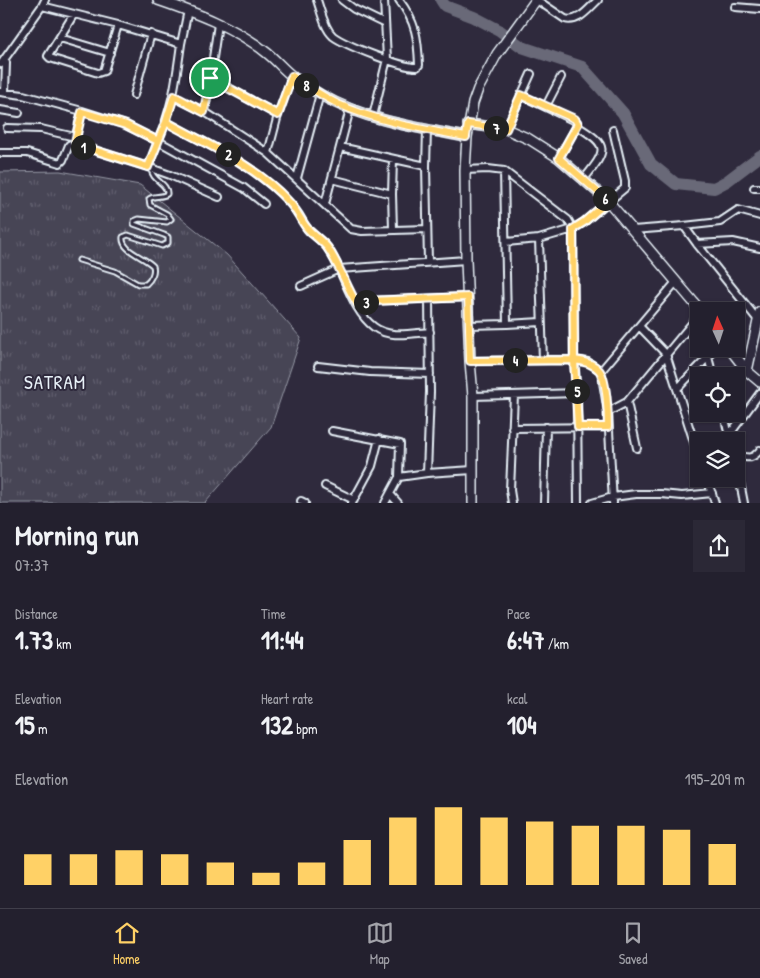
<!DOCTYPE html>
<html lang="en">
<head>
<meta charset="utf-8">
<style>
	:root { --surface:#23202e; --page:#2b2836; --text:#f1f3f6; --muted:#a3a3aa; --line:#403e4a; --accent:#ffd166 }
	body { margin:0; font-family:"Patrick Hand",sans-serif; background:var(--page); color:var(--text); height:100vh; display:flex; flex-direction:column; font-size:19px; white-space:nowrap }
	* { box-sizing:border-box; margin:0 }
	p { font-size:16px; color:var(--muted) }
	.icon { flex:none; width:28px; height:28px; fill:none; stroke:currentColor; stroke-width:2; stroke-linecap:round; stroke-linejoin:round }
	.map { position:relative; height:503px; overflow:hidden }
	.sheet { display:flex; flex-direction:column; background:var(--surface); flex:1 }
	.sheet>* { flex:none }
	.needle { width:32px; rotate:357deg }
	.fabs { position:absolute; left:690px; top:302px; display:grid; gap:10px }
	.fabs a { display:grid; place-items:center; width:55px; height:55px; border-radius:0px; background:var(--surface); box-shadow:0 1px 4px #0004,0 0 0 1px var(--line); font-size:25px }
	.pin { position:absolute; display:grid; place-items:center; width:42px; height:42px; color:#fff; margin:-21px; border:2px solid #fff; border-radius:50%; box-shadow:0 1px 5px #0007 }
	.km { position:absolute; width:25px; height:25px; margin:-12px; border-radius:50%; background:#222; color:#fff; font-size:14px; line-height:25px; text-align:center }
	.round { display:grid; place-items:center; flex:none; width:52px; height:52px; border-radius:0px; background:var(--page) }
	.head { display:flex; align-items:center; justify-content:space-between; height:85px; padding:0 15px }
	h1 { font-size:28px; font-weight:800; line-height:38px }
	.stats { display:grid; grid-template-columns:repeat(3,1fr); gap:8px; height:85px; padding:5px 15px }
	.stats div { display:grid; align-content:center }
	.stats b { font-size:25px; font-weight:800 }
	.stats small { font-size:14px; font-weight:400 }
	.stats p { font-size:14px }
	.chart { height:140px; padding:10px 15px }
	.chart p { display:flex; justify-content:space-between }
	.chart svg { width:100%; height:90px; margin-top:5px; stroke:var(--accent); stroke-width:6 }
	.dock { display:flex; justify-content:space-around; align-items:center; height:70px; border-top:1px solid var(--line); background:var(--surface); font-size:14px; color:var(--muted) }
	.dock a { display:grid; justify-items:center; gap:2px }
	.dock .on { color:var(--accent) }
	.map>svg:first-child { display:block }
	.grass { fill:url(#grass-tufts); stroke:#979aa6 }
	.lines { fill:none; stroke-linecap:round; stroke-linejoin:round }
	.river { stroke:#696978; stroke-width:12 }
	.lane-casing { stroke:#e8f1f8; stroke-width:7 }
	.street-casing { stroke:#e8f1f8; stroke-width:10 }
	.secondary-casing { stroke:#e8f1f8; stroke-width:12 }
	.lane { stroke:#2f2a3d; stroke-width:3 }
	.street { stroke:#2f2a3d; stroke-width:6 }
	.secondary { stroke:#2f2a3d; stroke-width:9 }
	.route-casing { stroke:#fff; stroke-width:10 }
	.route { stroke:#ffd166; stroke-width:6 }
	.labels { text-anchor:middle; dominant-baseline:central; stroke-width:4; stroke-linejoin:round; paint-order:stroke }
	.neighbourhood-label { font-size:19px; letter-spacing:1px; fill:#e8f1f8; stroke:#2f2a3d }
</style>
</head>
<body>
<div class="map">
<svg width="760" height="503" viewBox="0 0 760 503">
	<defs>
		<pattern id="grass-tufts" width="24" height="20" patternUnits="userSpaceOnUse" patternTransform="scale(1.25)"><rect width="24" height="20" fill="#464455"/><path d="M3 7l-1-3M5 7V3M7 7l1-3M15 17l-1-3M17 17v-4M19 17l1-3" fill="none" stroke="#615f6e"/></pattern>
	</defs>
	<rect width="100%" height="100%" fill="#2f2a3d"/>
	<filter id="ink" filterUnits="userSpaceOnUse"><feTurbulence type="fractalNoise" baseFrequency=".02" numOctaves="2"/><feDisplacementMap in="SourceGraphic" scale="10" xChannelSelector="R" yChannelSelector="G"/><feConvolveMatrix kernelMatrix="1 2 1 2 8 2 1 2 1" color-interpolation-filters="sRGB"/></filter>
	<g filter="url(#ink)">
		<path class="grass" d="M60,171L140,185L227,255L301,338L271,427L205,503H0V172Z"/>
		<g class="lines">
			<path class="river" d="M441,0L445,6L474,17L499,30L522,47L582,67L623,113L651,164L676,184L714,188L727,181L760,156"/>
			<g class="lane-casing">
				<path id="lane" d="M79,260L115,271L138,284H146C151,280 155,272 153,266C145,257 121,251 123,237L128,235L162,246L168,243V237L164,235L134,224V221L139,219L167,222L171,219L167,214L150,205L149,199C154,195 161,198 167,194C168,183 152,181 151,169"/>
			</g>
			<g class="street-casing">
				<path id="street" d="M45,0L42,6L118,25L181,44L188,10
					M317,0C321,11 324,28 333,36C345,45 403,68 417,67L419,65C418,38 416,22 399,0
					M342,0L354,9L385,24
					M537,0L565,19C579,23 589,8 598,0
					M735,7L760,9
					M74,14L48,56L50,58L98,73L104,71L118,25
					M60,38L110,53
					M1,64L42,6
					M210,78L278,115
					M0,92L23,95L82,111L126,125L158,141C173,107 176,80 181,44
					M5,92L6,63
					M134,95L151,34
					M521,95L577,122V126L559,158
					M174,97L205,112L268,153L351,229L362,231L427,229
					M546,106L561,77
					M0,110L19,113
					M82,111L75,140L78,145L148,167L158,141L244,188L264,204
					M205,112L218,24
					M373,116L387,59L384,0
					M167,122C206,144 246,161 279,192C286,199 293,206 299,215C302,220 305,226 309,231C315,236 321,240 326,246C344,269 350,309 374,327C390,339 412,333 430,332
					M577,126C610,146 607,150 584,179
					M7,128L41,129L75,137
					M506,129L531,74
					M427,130L426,166L428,262
					M340,147L426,166
					M0,153H27L60,163L63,160L69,145L75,142
					M268,153L278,115L292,76
					M148,167L170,175L219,197
					M465,170L488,169L504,171L507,324L469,325
					M504,171L568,220L573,229L584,222L625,188V181L613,130
					M297,178L320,94
					M332,179L392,194L393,229
					M754,188H760
					M392,194L393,159
					M325,204L350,109
					M684,226L720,222L738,210L760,216
					M633,230L684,226L697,244L758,320
					M506,242L539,239
					M697,244L733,242L760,248
					M301,286L339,269L466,260
					M357,304L369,301L468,297
					M507,324L541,322
					M639,326L666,354L699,458
					M708,357L713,376
					M543,360L539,239L573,229L574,360L577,393
					M470,361L574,360L588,362L601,371L608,412L613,503
					M318,366L370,372L430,374
					M601,371L676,282
					M677,389L716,349
					M473,396L577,393L578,503
					M627,402L637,448
					M608,412L627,402L699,315
					M724,414L730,441
					M512,428L608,427
					M332,431L400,444L399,477
					M730,434L760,393
					M736,455C748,458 752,460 760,450
					M736,462L744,503
					M427,473L430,392L429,299
					M707,479L715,503
					M325,486L354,500
					M390,494L398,503
					M301,501L305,503
					M352,503L372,466L379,439
					M385,503L399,477L427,473L473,470
					M512,503L510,490L514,395
					M544,503L546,427
					M592,503L613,497L636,494H661L682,496L712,493"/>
			</g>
			<g class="secondary-casing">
				<path id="secondary" d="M158,0C196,13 235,27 267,53C276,60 283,69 292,76C301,83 311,89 321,95C364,120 418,128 467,137
					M468,124L506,129L529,139L559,158L608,201L701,311
					M730,349L747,371L760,382
					M747,371L760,312
					M473,503V396L470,361L466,260L465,170L467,137L473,103L478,89L497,54L536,0"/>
			</g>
			<use href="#lane" class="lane"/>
			<use href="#street" class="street"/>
			<use href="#secondary" class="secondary"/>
		</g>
	</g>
	<g class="lines" filter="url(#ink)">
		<g class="route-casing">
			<path id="route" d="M210,78L204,112L174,96L166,122L148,167L78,145L75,142L82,112L126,125L158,141L166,122C210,146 256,165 290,203C297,211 301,221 307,228C313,235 321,240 327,247C339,264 346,286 357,304L368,301L468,297L470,361L574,360C583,361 593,363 599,370C607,379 608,415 608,427H578L574,360L573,229L584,222L608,201L559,158L578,124L575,119L521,95L506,129L468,124L466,137C424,129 378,122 338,104C322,96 307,86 292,76L278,115L210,78"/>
		</g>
		<use href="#route" class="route"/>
	</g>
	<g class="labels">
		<g class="neighbourhood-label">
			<text x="55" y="382">SATRAM</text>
		</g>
	</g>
</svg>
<div class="fabs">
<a><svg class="needle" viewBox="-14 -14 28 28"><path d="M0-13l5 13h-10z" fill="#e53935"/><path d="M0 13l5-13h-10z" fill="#a3a3aa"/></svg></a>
<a><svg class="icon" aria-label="locate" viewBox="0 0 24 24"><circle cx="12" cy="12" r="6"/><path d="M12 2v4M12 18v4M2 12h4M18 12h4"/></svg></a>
<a><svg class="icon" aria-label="layers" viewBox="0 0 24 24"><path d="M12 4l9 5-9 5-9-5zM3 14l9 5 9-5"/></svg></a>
</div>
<div class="pin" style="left:210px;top:78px;background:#1e9e55"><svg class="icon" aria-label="arrive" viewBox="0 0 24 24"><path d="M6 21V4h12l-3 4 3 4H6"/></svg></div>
<b class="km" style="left:83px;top:147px">1</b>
<b class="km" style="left:228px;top:154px">2</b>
<b class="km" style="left:366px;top:302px">3</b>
<b class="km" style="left:515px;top:360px">4</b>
<b class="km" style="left:577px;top:391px">5</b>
<b class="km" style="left:605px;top:198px">6</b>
<b class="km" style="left:496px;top:128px">7</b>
<b class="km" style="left:306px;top:85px">8</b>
</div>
<section class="sheet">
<div class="head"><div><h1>Morning run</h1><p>07:37</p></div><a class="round"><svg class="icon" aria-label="share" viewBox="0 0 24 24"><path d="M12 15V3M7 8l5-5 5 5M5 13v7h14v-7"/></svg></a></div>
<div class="stats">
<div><p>Distance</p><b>1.73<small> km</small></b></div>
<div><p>Time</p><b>11:44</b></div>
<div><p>Pace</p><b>6:47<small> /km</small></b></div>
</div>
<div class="stats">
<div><p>Elevation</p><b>15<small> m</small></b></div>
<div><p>Heart rate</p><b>132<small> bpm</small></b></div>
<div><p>kcal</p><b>104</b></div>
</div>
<div class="chart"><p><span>Elevation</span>195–209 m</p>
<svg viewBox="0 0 160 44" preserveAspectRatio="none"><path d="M5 44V29M15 44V29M25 44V27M35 44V29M45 44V33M55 44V38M65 44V33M75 44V22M85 44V11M95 44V6M105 44V11M115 44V13M125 44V15M135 44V15M145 44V17M155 44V24"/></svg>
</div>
</section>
<nav class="dock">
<a class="on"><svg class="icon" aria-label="home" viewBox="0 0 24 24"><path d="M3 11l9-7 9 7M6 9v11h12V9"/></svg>Home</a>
<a><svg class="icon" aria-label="map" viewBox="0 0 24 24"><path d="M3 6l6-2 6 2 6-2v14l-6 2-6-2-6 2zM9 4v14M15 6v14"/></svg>Map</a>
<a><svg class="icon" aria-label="saved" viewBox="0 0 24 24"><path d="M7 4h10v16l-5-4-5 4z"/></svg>Saved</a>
</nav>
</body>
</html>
